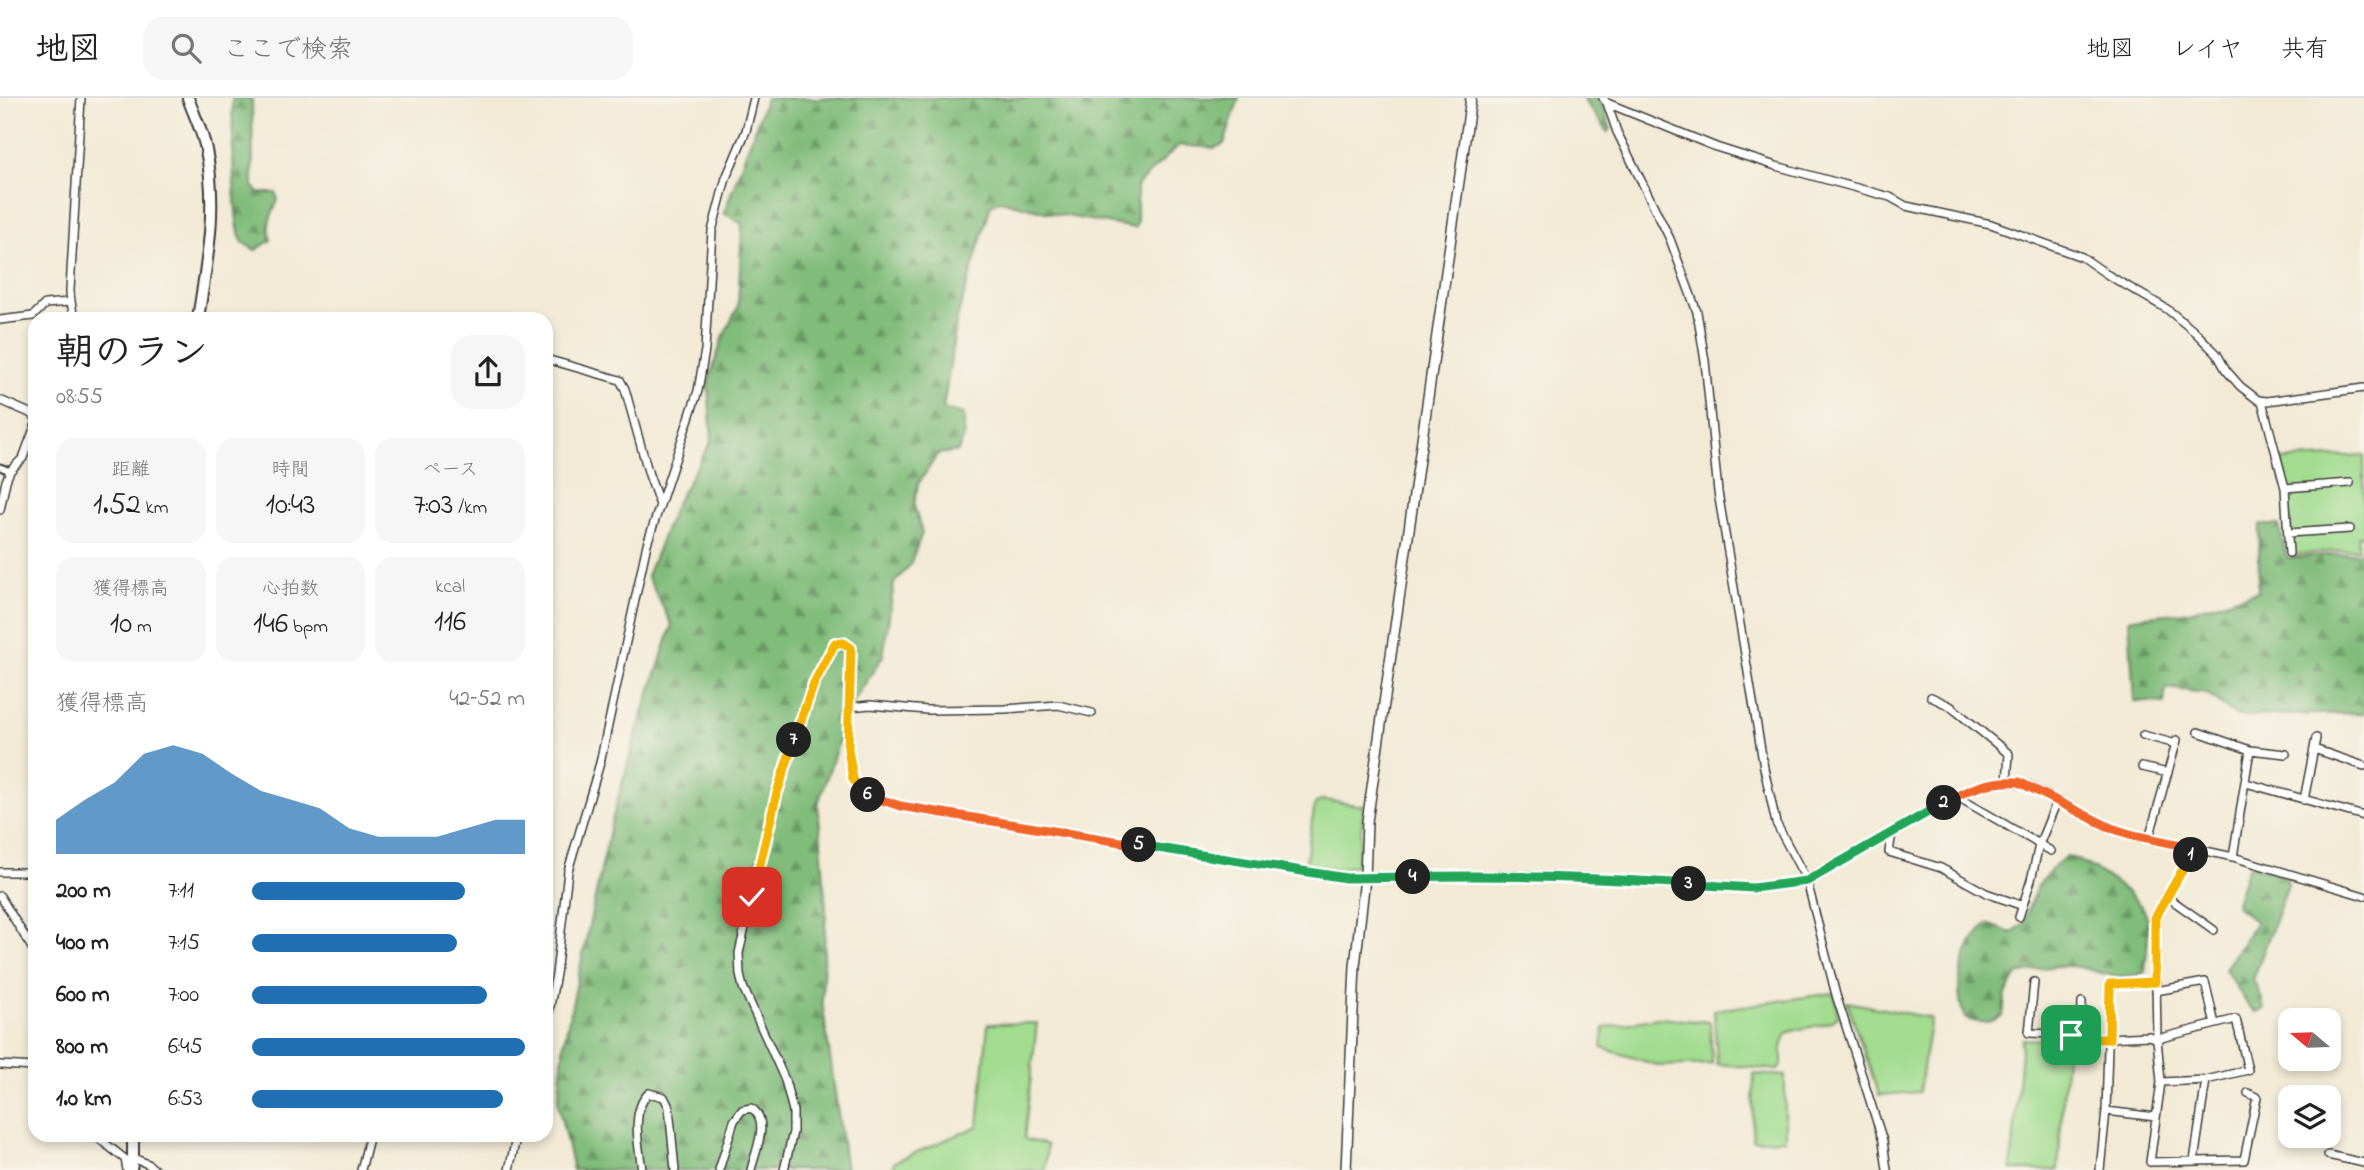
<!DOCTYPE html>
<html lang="ja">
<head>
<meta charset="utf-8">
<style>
	:root { --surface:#fff; --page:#f6f6f6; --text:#222; --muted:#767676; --line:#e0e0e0; --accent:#1f6fb2 }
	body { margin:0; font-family:"Indie Flower","Klee One",sans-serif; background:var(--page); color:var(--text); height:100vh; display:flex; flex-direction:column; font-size:26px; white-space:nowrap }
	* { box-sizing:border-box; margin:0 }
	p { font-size:23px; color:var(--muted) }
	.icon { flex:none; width:38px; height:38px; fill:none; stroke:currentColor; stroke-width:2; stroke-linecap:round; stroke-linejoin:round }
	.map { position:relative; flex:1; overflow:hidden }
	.drawer { position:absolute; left:28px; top:214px; width:525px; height:830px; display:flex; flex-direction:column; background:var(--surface); border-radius:21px; box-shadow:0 4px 10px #0003 }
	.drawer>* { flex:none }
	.needle { width:46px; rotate:289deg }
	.buttons { position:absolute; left:2278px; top:910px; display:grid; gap:14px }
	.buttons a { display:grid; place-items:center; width:63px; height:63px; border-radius:14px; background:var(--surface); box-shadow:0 4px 10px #0003; font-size:35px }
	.pin { position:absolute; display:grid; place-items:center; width:60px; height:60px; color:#fff; margin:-30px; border-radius:14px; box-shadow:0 4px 10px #0006 }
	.km { position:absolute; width:35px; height:35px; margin:-18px; border-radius:50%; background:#222; color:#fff; font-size:19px; line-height:35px; text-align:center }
	.round { display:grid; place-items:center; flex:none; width:74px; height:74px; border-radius:21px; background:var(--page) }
	.head { display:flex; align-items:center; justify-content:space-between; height:119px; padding:0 28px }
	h1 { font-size:38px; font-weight:600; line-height:52px }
	.metrics { display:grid; grid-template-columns:repeat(3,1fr); gap:10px; height:119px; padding:7px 28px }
	.metrics div { display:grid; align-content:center; border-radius:18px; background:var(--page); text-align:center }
	.metrics b { font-size:30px; font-weight:600 }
	.metrics small { font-size:19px; font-weight:400 }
	.metrics p { font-size:19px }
	.chart { height:196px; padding:14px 28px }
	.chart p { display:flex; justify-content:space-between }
	.chart svg { width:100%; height:126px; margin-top:7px; fill:var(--accent); opacity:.7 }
	ul { padding:0 28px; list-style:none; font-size:23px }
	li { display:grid; grid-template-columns:112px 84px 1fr; align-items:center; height:52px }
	li i { height:18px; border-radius:9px; background:var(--accent) }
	header { display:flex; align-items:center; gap:42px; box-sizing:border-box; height:98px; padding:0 35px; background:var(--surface); border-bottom:2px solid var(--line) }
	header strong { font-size:33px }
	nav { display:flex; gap:38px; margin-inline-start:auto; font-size:24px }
	.search { width:490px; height:63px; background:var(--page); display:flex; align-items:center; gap:18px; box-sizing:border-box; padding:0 24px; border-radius:21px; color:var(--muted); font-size:26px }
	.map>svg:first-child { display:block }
	.green { fill:#a1dc8f; stroke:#5e7c56; stroke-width:2 }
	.forest { fill:url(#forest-firs); stroke:#4e6c4b; stroke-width:2 }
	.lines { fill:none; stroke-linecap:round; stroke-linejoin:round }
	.pedestrian-casing { stroke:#3c3b38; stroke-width:9 }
	.minor-casing { stroke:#3c3b38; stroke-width:10 }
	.tertiary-casing { stroke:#3c3b38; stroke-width:12 }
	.secondary-casing { stroke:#3c3b38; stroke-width:14 }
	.pedestrian { stroke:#fff; stroke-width:5 }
	.minor { stroke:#fff; stroke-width:7 }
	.tertiary { stroke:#fff; stroke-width:9 }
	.secondary { stroke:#fff; stroke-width:10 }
	.split-1-casing { stroke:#fff; stroke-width:14 }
	.split-2-casing { stroke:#fff; stroke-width:14 }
	.split-3-casing { stroke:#fff; stroke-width:14 }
	.split-4-casing { stroke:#fff; stroke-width:14 }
	.split-5-casing { stroke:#fff; stroke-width:14 }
	.split-6-casing { stroke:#fff; stroke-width:14 }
	.split-7-casing { stroke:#fff; stroke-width:14 }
	.split-8-casing { stroke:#fff; stroke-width:14 }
	.split-1 { stroke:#f5b400; stroke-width:9 }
	.split-2 { stroke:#f0652b; stroke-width:9 }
	.split-3 { stroke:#22a559; stroke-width:9 }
	.split-4 { stroke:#22a559; stroke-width:9 }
	.split-5 { stroke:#22a559; stroke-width:9 }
	.split-6 { stroke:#f0652b; stroke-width:9 }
	.split-7 { stroke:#f5b400; stroke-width:9 }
	.split-8 { stroke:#f5b400; stroke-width:9 }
</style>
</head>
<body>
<header>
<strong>地図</strong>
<div class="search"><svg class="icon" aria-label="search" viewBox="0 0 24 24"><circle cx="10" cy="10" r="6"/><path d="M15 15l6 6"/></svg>ここで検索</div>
<nav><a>地図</a><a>レイヤ</a><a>共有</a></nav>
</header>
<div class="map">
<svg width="2364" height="1072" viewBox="0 0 2364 1072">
	<defs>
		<pattern id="forest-firs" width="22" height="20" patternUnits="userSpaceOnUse" patternTransform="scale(1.75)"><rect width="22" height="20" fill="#80bc7a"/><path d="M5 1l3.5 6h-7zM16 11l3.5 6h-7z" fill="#689863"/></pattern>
	</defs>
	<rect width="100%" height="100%" fill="#f7f3e8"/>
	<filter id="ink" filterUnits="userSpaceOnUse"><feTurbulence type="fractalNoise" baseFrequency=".0143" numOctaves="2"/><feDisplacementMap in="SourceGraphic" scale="14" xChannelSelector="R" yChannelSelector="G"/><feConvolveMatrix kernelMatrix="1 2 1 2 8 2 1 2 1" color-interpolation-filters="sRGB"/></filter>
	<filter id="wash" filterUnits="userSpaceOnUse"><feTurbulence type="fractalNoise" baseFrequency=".00686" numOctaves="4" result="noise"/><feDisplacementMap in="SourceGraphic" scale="28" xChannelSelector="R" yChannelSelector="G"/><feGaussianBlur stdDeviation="1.57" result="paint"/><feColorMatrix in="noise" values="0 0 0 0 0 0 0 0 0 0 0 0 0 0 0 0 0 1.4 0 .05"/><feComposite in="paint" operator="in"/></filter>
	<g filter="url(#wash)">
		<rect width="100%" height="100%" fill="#f2ead5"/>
		<path class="green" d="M2364,357V437L2358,438L2359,451L2291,457L2289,390L2281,362Z
			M1322,702L1364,708L1357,767L1337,772L1305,768L1315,706Z
			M1834,895L1838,919C1822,931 1805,927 1787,935L1782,949V966L1777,972L1717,966L1714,912Z
			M1847,904L1931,920L1919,994L1879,997Z
			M1657,920L1710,924L1712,966L1660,968L1602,950L1604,930Z
			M1037,925L1024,1041L1047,1047L1045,1072H893L894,1064L978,1028L988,926Z
			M2022,941L2067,943L2058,1072H2011Z
			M1754,976L1785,978V1041L1752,1042Z"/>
		<path class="forest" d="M232,0H252L253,88L259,95H276L278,102C272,116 265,127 271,142L256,152C251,150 246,148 242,143C232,128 233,24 232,0Z
			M766,0H1239L1224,46L1214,50L1179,47L1137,87V126L1134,130L1050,115L1000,102L991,107L957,221L943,311L964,316V338L958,353L938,356L918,386L914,407L922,435L910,467L894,485L883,558L850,609L818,706L826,808L822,903L846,1072H573L558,1005L564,944L611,726L637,633L672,527L647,478L676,405L712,342L708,286L723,239L738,209L742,126L724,115Z
			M1582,0H1596L1603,8L1611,31L1608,34Z
			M2260,427H2279L2287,460L2359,455L2364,452V615L2236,618L2206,595L2166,590L2164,605L2134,603L2129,521C2146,517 2161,517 2178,515C2205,511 2232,500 2258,493Z
			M2066,758C2086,762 2140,798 2147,819C2150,832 2146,859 2145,874C2116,887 2098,870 2070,868C2053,867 2033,872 2017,877L2005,898L2003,918C1988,926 1980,926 1965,920C1955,897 1959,870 1970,848C1973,840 1982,832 1988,826L2011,835L2024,826C2033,792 2038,782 2066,758Z
			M2254,768L2287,779L2288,787L2253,882L2262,901L2264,911L2256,914L2248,907L2225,871L2256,824L2237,809L2236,804L2248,769Z"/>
	</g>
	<g filter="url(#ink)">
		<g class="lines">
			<g class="pedestrian-casing">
				<path id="pedestrian" d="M0,369L10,373"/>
			</g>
			<g class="minor-casing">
				<path id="minor" d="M1603,0L1607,5L1617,34L1670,141L1697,214L1705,263L1718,394L1764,670L1776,725L1807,783L1836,897L1883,1043L1887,1072
					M1607,5L1716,49L1776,68L1890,99L1906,108L1991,126L2082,159L2108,177L2167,211L2195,234L2217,256L2226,272L2240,288L2258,302L2267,303L2364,290
					M73,220C73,210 70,203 70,192L81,0
					M0,222L33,218L45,206L70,204
					M546,261L620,282L625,291L649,377L660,407
					M0,302L32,316L35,319
					M2262,303L2285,390L2289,455
					M2285,390L2350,385
					M0,412L6,383L10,373L23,360L35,328
					M2288,435L2350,431
					M1931,599L1950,608L2009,656L2007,684
					M850,609L870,607L927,612L1005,611L1058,607L1092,615
					M2198,634L2250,652L2286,656
					M2143,637L2176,646
					M2314,651L2364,668
					M2142,669L2168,675
					M2246,685L2364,718
					M1956,698L2051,753
					M2304,702L2316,640
					M1892,734L1889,754L1941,770L1986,795L2023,808
					M2149,740L2177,642
					M2195,750L2155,820L2157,941L2161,984L2150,1064L2244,1062L2257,999L2248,995
					M2233,759L2250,652
					M0,774H27L35,776
					M0,798L35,855
					M2166,798L2214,832
					M2019,819L2031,782L2039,747L2057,703
					M2034,884L2029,935L2081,937L2086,941L2149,938L2157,941L2236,921L2248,972L2206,982
					M2156,893L2205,884L2215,926
					M546,930L556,876L568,773L600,665L647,446L698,293L705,252L712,133L726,80L746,33L754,0
					M2081,937L2082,904
					M0,967L35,969
					M2161,984L2206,982L2194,1063
					M2106,1013L2156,1019
					M93,1036L125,1061L127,1072
					M2328,1057L2364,1065
					M133,1060L148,1066L155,1072
					M361,1072L370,1036
					M509,1072L517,1036
					M642,1072C639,1049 630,1012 649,995L664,999L669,1009L675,1072
					M719,1072L734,1023L742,1012L751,1010C771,1022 755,1054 751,1072
					M784,1072L793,1034V1013L785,982L743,889L740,877L739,855C764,750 784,642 835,545H844L851,550L848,651L853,681L859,690L868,698L899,708L931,714L1346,780L1505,777L1600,780L1753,790L1807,783L1956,698L1984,687L2007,684L2028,687L2111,730L2133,737L2233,759L2364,798
					M2100,1072L2106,1013L2110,885L2155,884"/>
			</g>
			<g class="tertiary-casing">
				<path id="tertiary" d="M1346,1072L1355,868L1365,780L1367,724L1471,0"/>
			</g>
			<g class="secondary-casing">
				<path id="secondary" d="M188,0C194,17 203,34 206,52C218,109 207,164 198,220
					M131,1072L133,1060V1036"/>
			</g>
			<use href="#pedestrian" class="pedestrian"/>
			<use href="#minor" class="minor"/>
			<use href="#tertiary" class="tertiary"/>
			<use href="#secondary" class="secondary"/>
		</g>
	</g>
	<g class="lines" filter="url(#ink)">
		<g class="split-1-casing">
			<path id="split-1" d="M2071,937H2081L2086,941H2109L2110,886L2155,884V820L2191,757"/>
		</g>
		<g class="split-2-casing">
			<path id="split-2" d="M1944,705C1968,691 1991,682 2019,684L2111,730L2133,737L2195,750L2191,757"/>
		</g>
		<g class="split-3-casing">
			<path id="split-3" d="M1689,786L1753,790L1807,783L1944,705"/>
		</g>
		<g class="split-4-casing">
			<path id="split-4" d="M1413,779C1505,776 1596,780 1689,786"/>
		</g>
		<g class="split-5-casing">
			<path id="split-5" d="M1139,747L1346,780L1413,779"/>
		</g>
		<g class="split-6-casing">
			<path id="split-6" d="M868,697L900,708L1139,747"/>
		</g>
		<g class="split-7-casing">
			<path id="split-7" d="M794,642L814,585L835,545H844L851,550L848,651L853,681L859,690L868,697"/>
		</g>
		<g class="split-8-casing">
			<path id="split-8" d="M752,799L777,695L794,642"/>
		</g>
		<use href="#split-1" class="split-1"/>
		<use href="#split-2" class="split-2"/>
		<use href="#split-3" class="split-3"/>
		<use href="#split-4" class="split-4"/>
		<use href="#split-5" class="split-5"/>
		<use href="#split-6" class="split-6"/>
		<use href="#split-7" class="split-7"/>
		<use href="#split-8" class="split-8"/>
	</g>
</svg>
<div class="buttons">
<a><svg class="needle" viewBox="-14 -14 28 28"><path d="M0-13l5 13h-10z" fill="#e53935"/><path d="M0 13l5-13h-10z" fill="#767676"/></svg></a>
<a><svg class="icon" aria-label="layers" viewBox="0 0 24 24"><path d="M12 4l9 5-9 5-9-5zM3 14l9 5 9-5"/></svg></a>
</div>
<div class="pin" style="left:2071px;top:937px;background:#1e9e55"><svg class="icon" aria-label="arrive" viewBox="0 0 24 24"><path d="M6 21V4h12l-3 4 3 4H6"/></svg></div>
<div class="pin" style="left:752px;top:799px;background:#d93025"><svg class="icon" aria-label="check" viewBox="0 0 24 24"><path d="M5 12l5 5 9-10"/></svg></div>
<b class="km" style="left:2191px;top:757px">1</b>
<b class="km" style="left:1944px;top:705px">2</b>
<b class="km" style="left:1689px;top:786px">3</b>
<b class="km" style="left:1413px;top:779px">4</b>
<b class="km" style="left:1139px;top:747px">5</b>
<b class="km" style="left:868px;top:697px">6</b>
<b class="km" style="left:794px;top:642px">7</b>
<section class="drawer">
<div class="head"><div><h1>朝のラン</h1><p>08:55</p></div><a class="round"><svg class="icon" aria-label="share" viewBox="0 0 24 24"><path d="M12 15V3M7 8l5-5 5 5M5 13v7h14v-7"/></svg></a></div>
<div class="metrics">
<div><p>距離</p><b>1.52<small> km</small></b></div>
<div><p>時間</p><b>10:43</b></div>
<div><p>ペース</p><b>7:03<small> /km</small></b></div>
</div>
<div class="metrics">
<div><p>獲得標高</p><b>10<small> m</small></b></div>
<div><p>心拍数</p><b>146<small> bpm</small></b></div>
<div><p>kcal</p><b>116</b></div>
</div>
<div class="chart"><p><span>獲得標高</span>42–52 m</p>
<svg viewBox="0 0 160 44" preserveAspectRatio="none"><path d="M0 44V32L10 25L20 19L30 9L40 6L50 9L60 16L70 22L80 25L90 28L100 35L110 38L120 38L130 38L140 35L150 32L160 32V44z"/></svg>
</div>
<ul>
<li><b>200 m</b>7:11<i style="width:78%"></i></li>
<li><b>400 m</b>7:15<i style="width:75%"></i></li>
<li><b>600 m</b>7:00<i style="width:86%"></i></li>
<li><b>800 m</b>6:45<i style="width:100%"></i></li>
<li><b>1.0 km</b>6:53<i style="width:92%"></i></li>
</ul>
</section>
</div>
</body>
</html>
